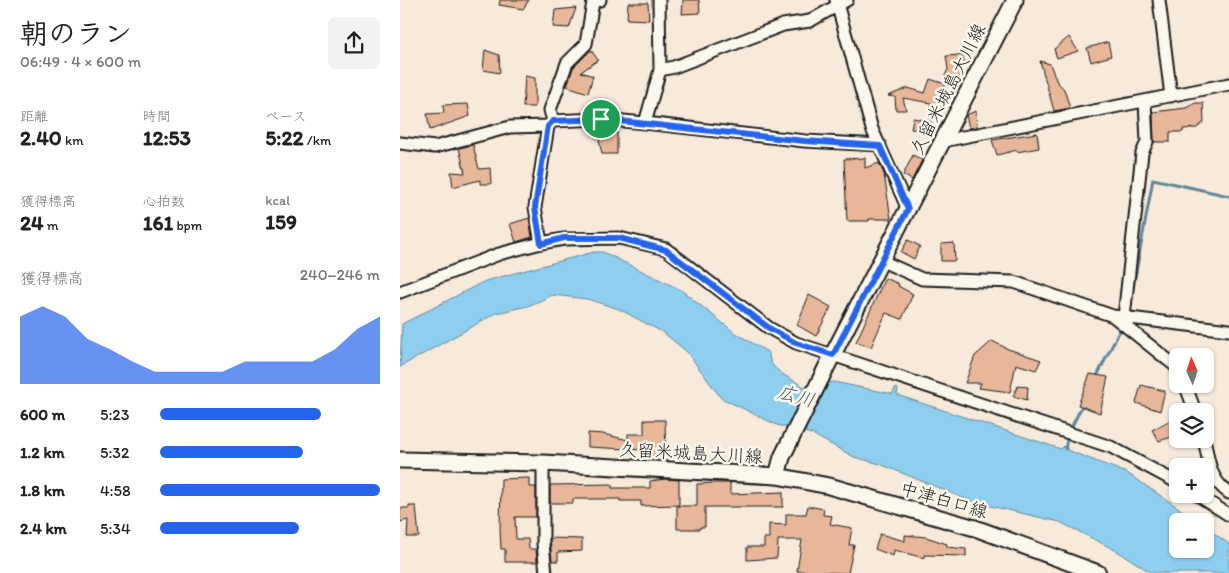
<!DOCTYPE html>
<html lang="ja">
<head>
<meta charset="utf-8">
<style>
	:root { --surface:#fff; --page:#f2f2f2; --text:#222; --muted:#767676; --accent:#2563eb }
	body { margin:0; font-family:Itim,"Klee One",sans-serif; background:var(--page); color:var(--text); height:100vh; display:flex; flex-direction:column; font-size:19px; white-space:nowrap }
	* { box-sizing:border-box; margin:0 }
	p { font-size:16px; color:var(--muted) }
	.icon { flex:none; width:28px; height:28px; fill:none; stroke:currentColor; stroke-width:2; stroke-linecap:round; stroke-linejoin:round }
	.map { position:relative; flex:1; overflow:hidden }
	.details { display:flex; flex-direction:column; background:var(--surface); width:400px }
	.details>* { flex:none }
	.needle { width:32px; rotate:357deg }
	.tools { position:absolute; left:769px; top:348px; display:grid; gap:10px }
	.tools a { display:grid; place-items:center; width:45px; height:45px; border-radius:8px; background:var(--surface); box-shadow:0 1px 4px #0004; font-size:25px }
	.pin { position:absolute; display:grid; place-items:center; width:42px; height:42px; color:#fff; margin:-21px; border:2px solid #fff; border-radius:50%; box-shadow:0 1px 5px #0007 }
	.round { display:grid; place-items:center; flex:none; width:52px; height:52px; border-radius:8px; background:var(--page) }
	.head { display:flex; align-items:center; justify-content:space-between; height:85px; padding:0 20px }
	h1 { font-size:28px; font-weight:700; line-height:38px }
	.figures { display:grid; grid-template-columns:repeat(3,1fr); gap:8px; height:85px; padding:5px 20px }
	.figures div { display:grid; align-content:center }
	.figures b { font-size:21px; font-weight:700 }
	.figures small { font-size:14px; font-weight:400 }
	.figures p { font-size:14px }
	.chart { height:140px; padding:10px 20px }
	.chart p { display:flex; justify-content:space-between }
	.chart svg { width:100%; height:90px; margin-top:5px; fill:var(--accent); opacity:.7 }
	ul { padding:0 20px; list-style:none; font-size:16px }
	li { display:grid; grid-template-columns:80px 60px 1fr; align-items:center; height:38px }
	li i { height:12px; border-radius:6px; background:var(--accent) }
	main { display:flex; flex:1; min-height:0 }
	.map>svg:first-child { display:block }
	.water { fill:#8ecfef; stroke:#60879b }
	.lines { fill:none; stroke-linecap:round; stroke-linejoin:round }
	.stream { stroke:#60879b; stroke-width:3 }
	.building { fill:#e8b699; stroke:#1c1c1c }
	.minor-casing { stroke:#1c1c1c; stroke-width:15 }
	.major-casing { stroke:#1c1c1c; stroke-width:19 }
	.minor { stroke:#fbf7ec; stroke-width:11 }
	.major { stroke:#fbf7ec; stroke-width:15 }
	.route-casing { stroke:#fff; stroke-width:10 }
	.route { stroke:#2563eb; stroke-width:6 }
	.labels { text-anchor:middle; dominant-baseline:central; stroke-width:5; stroke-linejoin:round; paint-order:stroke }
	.street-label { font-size:18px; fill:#1c1c1c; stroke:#fbf7ec }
	.water-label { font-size:19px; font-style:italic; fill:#445b66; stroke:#fbf7ec }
</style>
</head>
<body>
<main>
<section class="details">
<div class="head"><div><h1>朝のラン</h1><p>06:49 · 4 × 600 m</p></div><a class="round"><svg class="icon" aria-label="share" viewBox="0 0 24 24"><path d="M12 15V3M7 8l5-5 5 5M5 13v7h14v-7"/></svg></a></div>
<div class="figures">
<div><p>距離</p><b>2.40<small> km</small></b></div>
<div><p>時間</p><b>12:53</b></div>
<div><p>ペース</p><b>5:22<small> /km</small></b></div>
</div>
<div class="figures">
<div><p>獲得標高</p><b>24<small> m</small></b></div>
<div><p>心拍数</p><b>161<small> bpm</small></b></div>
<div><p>kcal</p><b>159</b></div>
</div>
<div class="chart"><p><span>獲得標高</span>240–246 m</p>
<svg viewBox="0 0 160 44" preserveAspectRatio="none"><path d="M0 44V11L10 6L20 11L30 22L40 27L50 33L60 38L70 38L80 38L90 38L100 33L110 33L120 33L130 33L140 27L150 17L160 11V44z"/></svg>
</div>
<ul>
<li><b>600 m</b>5:23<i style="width:73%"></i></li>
<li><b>1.2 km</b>5:32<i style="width:65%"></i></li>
<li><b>1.8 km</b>4:58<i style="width:100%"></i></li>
<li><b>2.4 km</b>5:34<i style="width:63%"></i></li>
</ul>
</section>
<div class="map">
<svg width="829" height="573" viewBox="0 0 829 573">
	<rect width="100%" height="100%" fill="#f7eadb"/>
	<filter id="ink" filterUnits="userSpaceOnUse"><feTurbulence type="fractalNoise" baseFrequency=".02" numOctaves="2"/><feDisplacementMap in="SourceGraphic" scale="10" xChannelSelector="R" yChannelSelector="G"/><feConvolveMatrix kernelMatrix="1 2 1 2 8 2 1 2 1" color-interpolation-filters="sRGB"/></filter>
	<g filter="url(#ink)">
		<path class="water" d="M194,252H203L281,290L334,332L369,353C368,371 392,378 404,387L434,382L493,394L495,388L498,389L497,395L661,449L664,446L667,447V450L727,473L798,521H778V549H805V527L829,544V573H752L717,551L660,522L573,502L480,464L454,457L412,434L377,425L321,398L287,352L264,333L219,309L187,299L153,295L128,306L96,313L0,367L2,324L85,281Z"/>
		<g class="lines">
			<path class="stream" d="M732,294L753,179L829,196
				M696,378L722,326
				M670,430L683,404
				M665,449L668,435"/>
		</g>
		<path class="building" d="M100,0H129L123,9L99,5Z
			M283,0H299L300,13L282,14Z
			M228,3H248L249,20L227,19Z
			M176,8L169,28L153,27L155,10Z
			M669,37L678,51L657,58L654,49Z
			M708,42L711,56L691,62L687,48Z
			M85,50L99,55L100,73L83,70Z
			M191,50L198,60L181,72L193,76L188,93L167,86L173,68Z
			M562,55L565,64H561L560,82L544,78L548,69L546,56Z
			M640,61L650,64L657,82L664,89L670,108L654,111Z
			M125,76L135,78V107H123Z
			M530,79L545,84L543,99L548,100L542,111L530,109L531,103L503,98L506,110H496L495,97L488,96L508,88L525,93Z
			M795,103H803L804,122L797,128L783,129V132H770V142H754L753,112L786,108Z
			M68,104L70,116L30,130L27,114L44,113L43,105Z
			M576,111L577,127L569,128L566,115Z
			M513,118L531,121V131L511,129Z
			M217,132V154H202L198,135Z
			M637,133L639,148L617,152V150L597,155L592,140Z
			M73,145L79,169L90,168L91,184H80V180L53,187L51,172L65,173L59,148Z
			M513,155L522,160L512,180L503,175Z
			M465,158V168L479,163L484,174L491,219H469V221H447L444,159Z
			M129,218L132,237L116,242L110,224Z
			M508,240L520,246L514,259L501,252Z
			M554,243L555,261H541V244Z
			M485,278L499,284L498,286L513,294L502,319L486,313L471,347L456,342Z
			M409,295L431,307L416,336L397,325Z
			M592,341L608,349L641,360L636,370L616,364L610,392L579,388L581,383H565L575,356Z
			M690,374L708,377L700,413L678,405Z
			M741,385L765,391L760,411L736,403Z
			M618,386L628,387L627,400L613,396Z
			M778,416V435L759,441L752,430Z
			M244,420H265L266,457L244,454V450L188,447V433L203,434L228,440V434H244Z
			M129,478V487H136V517H115L116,539H128L129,549H136L137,562H105V549H101L100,530L101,479Z
			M265,479L279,480V505L241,506V501H220V499H173V503H150V485L212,484V488H250V481Z
			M313,483H330V494L383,492V507H305V527H300V529H277V506H297V484Z
			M9,506H16L19,537H7L8,520L0,522V508H9Z
			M408,506L424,509L423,515L432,516L430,524L452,528L449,545H454L448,573L397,571L402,540H378L377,558L347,560V547H364V538H369V524L386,525V514H406Z
			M480,534L505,541V535L526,537L547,544V547L566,549V556L524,555V558L494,550L493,556L475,549Z
			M150,538L182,539V551L158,552V561H152Z"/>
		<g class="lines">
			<g class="minor-casing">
				<path id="minor" d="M259,0L260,70
					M436,0L472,129L508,209
					M759,0L771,96
					M153,121L150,110L167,63L186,44L193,2L200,0
					M245,123L405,141L480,145
					M543,141L829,84
					M0,143L35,147L110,127L148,126
					M141,243L135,207L148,126L153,121L201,119L245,123L260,70L274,67L383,25L410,21L447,0
					M482,261L522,279L614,282L713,316L829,330
					M0,292L99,254L141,243L164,239L219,238L266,249L369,328L396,343L711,447L778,483
					M713,316L778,368
					M724,317L742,153L747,142L745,101
					M785,384L795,411
					M804,439C809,461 809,479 829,493
					M143,463V544L146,573
					M796,494L829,515"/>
			</g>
			<g class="major-casing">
				<path id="major" d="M0,460L143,463L377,476L429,486L575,528L698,573
					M377,476L382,457L430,360L615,0"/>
			</g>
			<use href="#minor" class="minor"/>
			<use href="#major" class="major"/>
		</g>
	</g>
	<g class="lines" filter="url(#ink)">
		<g class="route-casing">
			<path id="route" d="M201,119L405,141L480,146L508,209L433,355L396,343L369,328L266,250L219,238H164L141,244L135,207L148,126L153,121Z"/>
		</g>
		<use href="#route" class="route"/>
	</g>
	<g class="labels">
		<g class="street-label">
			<text transform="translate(548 89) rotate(-63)">久留米城島大川線</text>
			<text transform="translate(291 453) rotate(3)">久留米城島大川線</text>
			<text transform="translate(544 500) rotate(16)">中津白口線</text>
		</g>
		<g class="water-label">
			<text transform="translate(396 396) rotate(15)">広川</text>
		</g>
	</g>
</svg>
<div class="tools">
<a><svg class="needle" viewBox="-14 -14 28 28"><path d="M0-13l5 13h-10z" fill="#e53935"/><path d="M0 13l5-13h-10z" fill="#767676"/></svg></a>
<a><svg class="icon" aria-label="layers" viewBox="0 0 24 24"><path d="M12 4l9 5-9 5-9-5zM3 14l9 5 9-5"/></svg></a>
<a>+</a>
<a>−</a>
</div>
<div class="pin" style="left:201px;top:119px;background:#1e9e55"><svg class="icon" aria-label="arrive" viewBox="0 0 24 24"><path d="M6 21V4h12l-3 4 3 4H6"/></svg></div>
</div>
</main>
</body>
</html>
